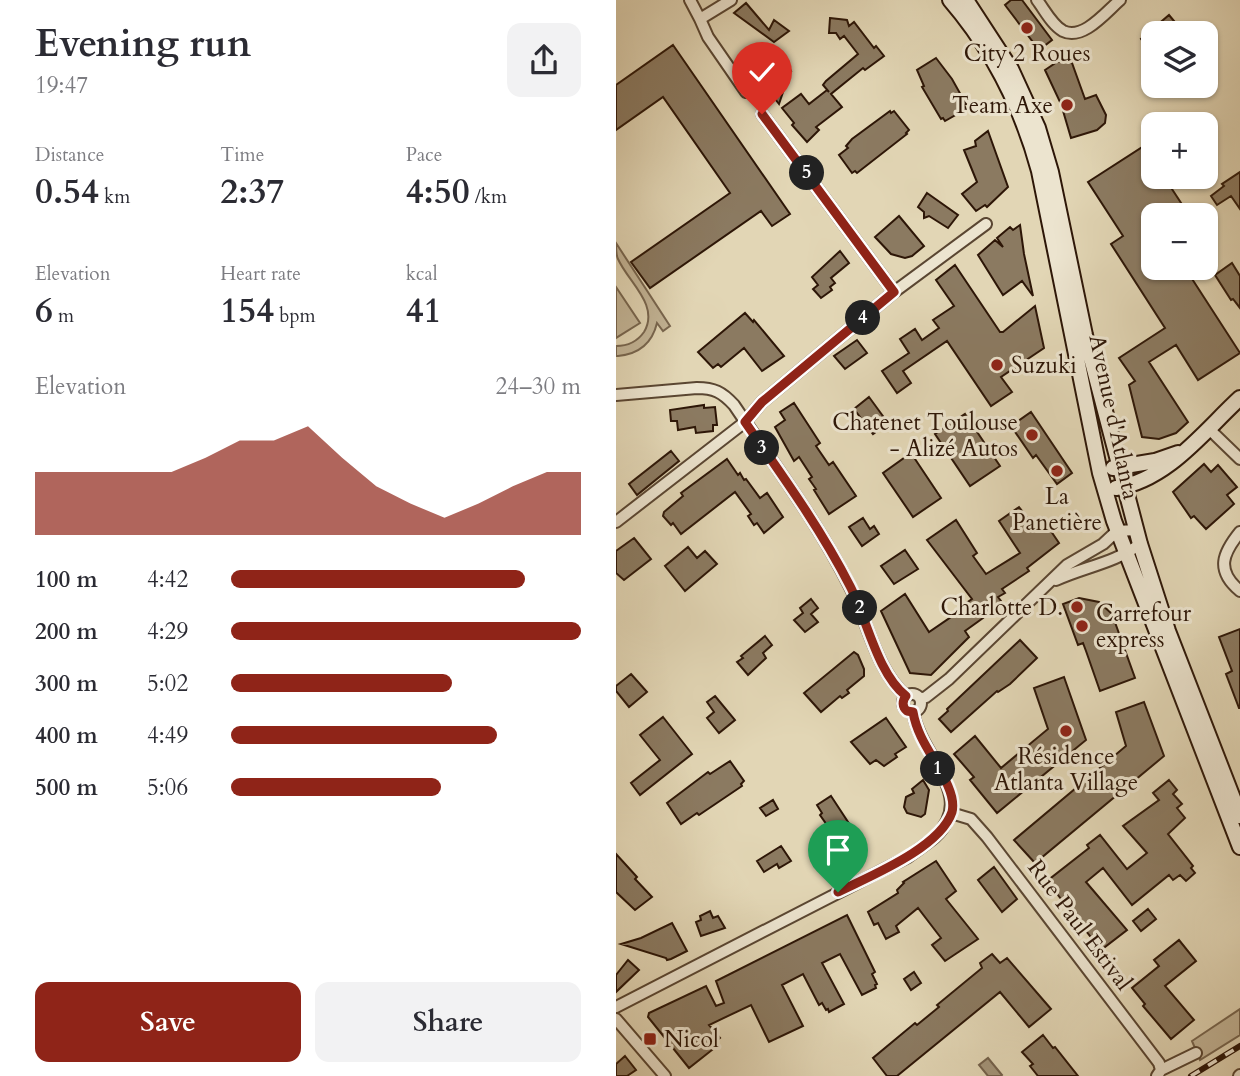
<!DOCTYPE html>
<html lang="en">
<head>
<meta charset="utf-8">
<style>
	:root { --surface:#fff; --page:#f2f2f3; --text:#2b2b33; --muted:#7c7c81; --accent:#8f2418 }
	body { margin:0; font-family:Cardo,serif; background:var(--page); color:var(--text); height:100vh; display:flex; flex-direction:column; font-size:26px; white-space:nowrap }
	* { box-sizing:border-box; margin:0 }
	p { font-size:23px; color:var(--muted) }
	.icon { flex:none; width:38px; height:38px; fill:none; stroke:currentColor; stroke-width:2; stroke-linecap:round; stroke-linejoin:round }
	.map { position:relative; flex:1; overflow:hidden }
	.details { display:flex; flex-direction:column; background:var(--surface); width:616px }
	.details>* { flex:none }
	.tools { position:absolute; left:525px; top:21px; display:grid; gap:14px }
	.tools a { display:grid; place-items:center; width:77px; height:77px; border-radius:14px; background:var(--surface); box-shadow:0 2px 5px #0004; font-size:35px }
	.pin { position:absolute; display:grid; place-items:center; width:60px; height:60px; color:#fff; margin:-72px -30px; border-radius:50% 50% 50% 0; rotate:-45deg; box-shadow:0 0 7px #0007 }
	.pin .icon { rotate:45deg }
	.km { position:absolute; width:35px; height:35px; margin:-18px; border-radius:50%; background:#222; color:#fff; font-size:19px; line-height:35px; text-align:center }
	.round { display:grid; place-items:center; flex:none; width:74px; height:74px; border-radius:14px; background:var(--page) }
	.head { display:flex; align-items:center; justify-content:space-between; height:119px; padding:0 35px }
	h1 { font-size:38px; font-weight:600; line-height:52px }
	.stats { display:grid; grid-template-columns:repeat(3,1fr); gap:10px; height:119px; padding:7px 35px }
	.stats div { display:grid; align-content:center }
	.stats b { font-size:35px; font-weight:600 }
	.stats small { font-size:19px; font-weight:400 }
	.stats p { font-size:19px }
	.chart { height:196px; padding:14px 35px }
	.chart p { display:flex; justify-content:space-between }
	.chart svg { width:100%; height:126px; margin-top:7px; fill:var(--accent); opacity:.7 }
	.cta { display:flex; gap:14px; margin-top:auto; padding:14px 35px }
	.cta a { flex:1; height:80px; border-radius:14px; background:var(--accent); color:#fff; font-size:28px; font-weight:600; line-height:80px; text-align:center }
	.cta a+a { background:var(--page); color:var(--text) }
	ul { padding:0 35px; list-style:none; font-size:23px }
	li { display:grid; grid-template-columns:112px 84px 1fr; align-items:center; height:52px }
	li i { height:18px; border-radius:9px; background:var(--accent) }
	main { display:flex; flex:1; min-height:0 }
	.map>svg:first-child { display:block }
	.green { fill:#c3b597; stroke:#78664f; stroke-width:2 }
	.water { fill:#a4957a; stroke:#74624c; stroke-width:2 }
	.building { fill:#8b7a61; stroke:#2d1607; stroke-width:2 }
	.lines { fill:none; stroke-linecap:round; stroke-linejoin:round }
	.street-casing { stroke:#5a4632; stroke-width:14 }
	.secondary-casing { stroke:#2d1607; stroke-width:18 }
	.street { stroke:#ece4cf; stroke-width:10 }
	.secondary { stroke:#ece4cf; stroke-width:14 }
	.rail-casing { stroke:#2d1607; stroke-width:6 }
	.rail { stroke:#ece4cf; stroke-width:3.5; stroke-dasharray:10; stroke-linecap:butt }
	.route-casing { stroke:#fff; stroke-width:14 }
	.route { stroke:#8f2418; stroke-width:9 }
	.poi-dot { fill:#8f2418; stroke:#ece4cf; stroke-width:2.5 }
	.labels { text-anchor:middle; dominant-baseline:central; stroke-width:6; stroke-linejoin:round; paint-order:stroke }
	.poi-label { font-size:23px; fill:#2d1607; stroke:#ece4cf }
	.street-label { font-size:23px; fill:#2d1607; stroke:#ece4cf }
</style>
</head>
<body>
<main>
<section class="details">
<div class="head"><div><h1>Evening run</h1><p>19:47</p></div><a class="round"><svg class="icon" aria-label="share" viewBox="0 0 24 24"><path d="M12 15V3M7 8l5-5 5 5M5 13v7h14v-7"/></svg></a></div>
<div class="stats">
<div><p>Distance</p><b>0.54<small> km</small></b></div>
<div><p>Time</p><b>2:37</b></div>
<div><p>Pace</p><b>4:50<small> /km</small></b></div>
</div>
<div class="stats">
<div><p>Elevation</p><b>6<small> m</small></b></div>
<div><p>Heart rate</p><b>154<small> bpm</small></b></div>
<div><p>kcal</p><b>41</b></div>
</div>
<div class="chart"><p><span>Elevation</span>24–30 m</p>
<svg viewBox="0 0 160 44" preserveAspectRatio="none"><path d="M0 44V22L10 22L20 22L30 22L40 22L50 17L60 11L70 11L80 6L90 17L100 27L110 33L120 38L130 33L140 27L150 22L160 22V44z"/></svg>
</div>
<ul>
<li><b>100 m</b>4:42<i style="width:84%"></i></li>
<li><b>200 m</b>4:29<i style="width:100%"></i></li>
<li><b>300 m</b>5:02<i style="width:63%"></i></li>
<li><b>400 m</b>4:49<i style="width:76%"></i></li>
<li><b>500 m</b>5:06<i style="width:60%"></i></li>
</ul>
<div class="cta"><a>Save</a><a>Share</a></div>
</section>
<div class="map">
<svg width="624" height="1076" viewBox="0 0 624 1076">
	<rect width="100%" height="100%" fill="#e2d6b5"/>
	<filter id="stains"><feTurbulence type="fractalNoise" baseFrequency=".00286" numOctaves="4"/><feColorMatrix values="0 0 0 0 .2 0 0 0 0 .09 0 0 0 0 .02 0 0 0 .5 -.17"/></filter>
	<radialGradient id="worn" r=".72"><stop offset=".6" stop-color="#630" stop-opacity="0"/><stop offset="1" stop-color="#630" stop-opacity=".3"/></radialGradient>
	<path class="green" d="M0,243L54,326L47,331L41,323C36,344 23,354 2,356H0V346C11,346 21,342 28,332C44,305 12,282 2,259C0,255 0,249 0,243Z
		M0,287L24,323L0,338Z
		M624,1009V1035L584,1060L576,1041Z"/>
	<path class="water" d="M372,1058L386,1075L385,1076H372L363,1065Z"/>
	<path class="building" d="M395,0H406L436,40L423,50L389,5Z
		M130,3L153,30L158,20L173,31L158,42L118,13Z
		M553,15L568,33H537V54L525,39Z
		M214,18L231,20L233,26L238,22L258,48L260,46L268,56L249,70L247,68L215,94L226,107L200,127L203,130L191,142L176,125L178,123L166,108L185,94L193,104L211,90L213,92L207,85L210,81L242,54L228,36L224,39L220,33H213Z
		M57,45L174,214L156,226L145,211L34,288L15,262L114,193L47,97L0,130V85Z
		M144,50L156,66L168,59L175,71L166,76L170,83L163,104L156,95L152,97L146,87L155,82L140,53Z
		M320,58L336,79L350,104L348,105L350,109L329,121L327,118L325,119L306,87L308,86L301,70Z
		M451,61L456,63L469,99L480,95L490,115L489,123L481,130L455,138L445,104L429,70L441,62Z
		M274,111L275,113L278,111L293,130L290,133L291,134L241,173L239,171L236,173L223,155L232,148L230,146L236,139Z
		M372,131L392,187L371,207L369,205L360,211L346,194L361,182L348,150L360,146L359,141Z
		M528,146L537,161V177H548L573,215H537V268H569L624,353L582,380L560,345L533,362L572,422L560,433L543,439L526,437L513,385L519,381L503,358L549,328L495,244L507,236L472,182Z
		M624,172V209L615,196L601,205L595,196L608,186L606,184Z
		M311,193L342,215L332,228L313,216L308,218V212L302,207Z
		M283,216L308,246L296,256L289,258L275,254L259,237Z
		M404,225L408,254L417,296L406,281L387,295L362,255L379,240L387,247L381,238L394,227L397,230Z
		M224,251L233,263L215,278L219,283L214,287L216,290L205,298L197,289L202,285L196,277Z
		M616,263L624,276V308L617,299L615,300L599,275Z
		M339,265L384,332H387L419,306L428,348L385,377L396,392L375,406L331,341L287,371L295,383L281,393L266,371L293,353L284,339L299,329L306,340L323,328L317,320L338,306L320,280Z
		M129,313L137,322L138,320L168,356L146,371L128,348L105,367L102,364L97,368L82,352Z
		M241,340L251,353L229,369L218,356Z
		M253,397L272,423L257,434L238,409Z
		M178,403L204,443L200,446L213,465L217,462L240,496L213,514L198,490L200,489L193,479L196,477L183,457L178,461L159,427L169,420L164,412Z
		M88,405V408L99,407L101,425H97V431L80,433L79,427L62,430L61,421H55L54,410Z
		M415,412L456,473L441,484L420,455L417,458L395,426Z
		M349,414L384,466L354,486L319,434Z
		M55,451L63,461L21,495L13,484Z
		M295,453L325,498L297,517L267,473Z
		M111,459L122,475L124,473L128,480L130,479L144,498L151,493L167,517L148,533L141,523L138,525L132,516L135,514L119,492L65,534L57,523L55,525L47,516L48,512L67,496L65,493Z
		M588,464L595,472L602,465L621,487L611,495L618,504L590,529L578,516L575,518L557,492Z
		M403,507L417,525L426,518L443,543L411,568L413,571L386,589L389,593L382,597L385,601L365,615L367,618L349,631L353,637L315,675L294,673L265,611L289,594L313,632L351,606L349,604L356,599L311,540L340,520L361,553L357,556L370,574L404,553L383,521Z
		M247,518L254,529L258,526L263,534L246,546L233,527Z
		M18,538L35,559L8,580L0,573V551Z
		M72,547L81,558L89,551L101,564L69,591L49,566Z
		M289,550L302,569L278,584L265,566Z
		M463,598L483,602L496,614L519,678L484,691L470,651L467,643L462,645L447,604Z
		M195,599L202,608L195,614L202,622L189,632L178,620L187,613L184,608Z
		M624,629V708H623L610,674L616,671L603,637Z
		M149,636L156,645L147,653L150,658L132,675L121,662L127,658L125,656Z
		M404,640L421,658L394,684L382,692L381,691L335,732L323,719L332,711L331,709Z
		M238,652L242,655L248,669V676L231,690L233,693L226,698L224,696L205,712L188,693Z
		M15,674L31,692L13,707L0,691V686Z
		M448,677L470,740L381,813L354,780L358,777L338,754L359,736L385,768L432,729L418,688Z
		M99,696L119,720L103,733L91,718L98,712L91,702Z
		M528,702L548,756L419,863L398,840L510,746L500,712Z
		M47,717L76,754L24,795L15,783L44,760L24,735Z
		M270,718L290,747L279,754L281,757L268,766L260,760L254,764L235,742Z
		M114,761L128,781L125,784L126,786L83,815L81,813L65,824L51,803L92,772L94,774Z
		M307,780L313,790L309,814L305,817L291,813L288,807L290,797L298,793L296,789Z
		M553,780L561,790L557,794L566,804L561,808L569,818L552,834L577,866L575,868L579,873L570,881L564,875L557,880L553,875L516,905L487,868L470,882L511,930L485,950L431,881L473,848L471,845L484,835L511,869L531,853L507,826L543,800L537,793Z
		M215,796L234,825L218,835L204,815L206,813L201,805Z
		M157,800L162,809L150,816L144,808Z
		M165,846L175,861L163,868L161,864L148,872L141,861Z
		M0,854L21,877L19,879L36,897L19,910L0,892Z
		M320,861L340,891L330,899L362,939L329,961L316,945L325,938L302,908L280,926L283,932L270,939L262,923L258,925L252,912L282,893L281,890L288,883L287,882Z
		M378,867L401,899L386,912L362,880Z
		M532,909L540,919L525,931L517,921Z
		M94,911L97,918L102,916L109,928L85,936L80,922L85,920L84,916Z
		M231,915L259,972L256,974L261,984L259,985L260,988L246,995L224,954L206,963L228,1004L213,1012L212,1009L210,1010L206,1003L203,1005L187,974L166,985L187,1026L153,1042L135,1005L93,1025L104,1038L98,1043L101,1046L73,1068L32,1017L33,1013L90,986L100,1006L108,1003L100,981Z
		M56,923L71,951L55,959L51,960L50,958L5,944L25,938Z
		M563,940L580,961L549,986L578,1020L555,1039L527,1006L529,1004L516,988L543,966L538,960Z
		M376,954L384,963L391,958L435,1009L413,1027L384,992L281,1076H271L257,1058L299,1023L301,1025L323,1007L321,1005L366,968L364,963Z
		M12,960L23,970L0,992V975Z
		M298,972L305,983L295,990L288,979Z
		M427,1035L437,1048L439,1047L462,1076H422L414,1066L417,1064L406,1052Z
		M9,1056L20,1070L11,1076H0V1064Z"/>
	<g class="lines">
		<g class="street-casing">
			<path id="street" d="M74,0L84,19L115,0
				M421,0C428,9 436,25 447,31C467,41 490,12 504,0
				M84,19L92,37L130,92
				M146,114L278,292
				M0,395L81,388C98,388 106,392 118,405C157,463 203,524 234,587C251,620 261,672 290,696
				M592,428L624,459
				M0,522L129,422L146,402L278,292L370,224
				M624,532C607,553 599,570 624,591
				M440,580C468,567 499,563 524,544
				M287 703a9 9 0 1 1 18 0a9 9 0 1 1-18 0Z
				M304,699L310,697L333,679L451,565L487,544L501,531L520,530
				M335,813L355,819L371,837L543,1063L545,1070L541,1076
				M0,1007L292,857C301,850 311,844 319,837C362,796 305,758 297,712
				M0,1019L49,1076
				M545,1070L580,1053
				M623,1076L624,1075"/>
		</g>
		<g class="secondary-casing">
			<path id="secondary" d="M334,0C377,50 406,108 423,171L484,473L498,521L624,847
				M350,0L395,69L422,128L435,172L469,335L524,544L552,631L624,816
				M497,468L539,461L562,453
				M500,488C552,480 588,431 624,398"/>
		</g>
		<use href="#street" class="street"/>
		<use href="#secondary" class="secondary"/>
		<g class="rail-casing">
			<path id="rail" d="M575,1076L624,1046"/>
		</g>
		<use href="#rail" class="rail"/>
	</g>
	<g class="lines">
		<g class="route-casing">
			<path id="route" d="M146,114L278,292L146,402L129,422C166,475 205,529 234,586C251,619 261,673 290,696C286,701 286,707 291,711L297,712C302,741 321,760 332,786C335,793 338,804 336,812C324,848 254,876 222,892"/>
		</g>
		<use href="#route" class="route"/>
	</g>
	<g class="poi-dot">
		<circle cx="411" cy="28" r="7"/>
		<circle cx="451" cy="105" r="7"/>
		<circle cx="381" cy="365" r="7"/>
		<circle cx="416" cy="435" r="7"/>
		<circle cx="441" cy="471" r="7"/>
		<circle cx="461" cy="607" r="7"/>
		<circle cx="466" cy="626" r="7"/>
		<circle cx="450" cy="731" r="7"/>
		<rect x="27" y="1032" width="14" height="14" rx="3.5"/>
	</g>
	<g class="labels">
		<g class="poi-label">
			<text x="411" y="53">City 2 Roues</text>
			<text x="437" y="105" text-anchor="end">Team Axe</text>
			<text x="395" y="365" text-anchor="start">Suzuki</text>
			<text x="402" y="422" text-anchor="end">Chatenet Toulouse<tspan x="402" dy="26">- Alizé Autos</tspan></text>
			<text x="441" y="496">La<tspan x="441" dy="26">Panetière</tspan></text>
			<text x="447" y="607" text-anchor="end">Charlotte D.</text>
			<text x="480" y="613" text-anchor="start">Carrefour<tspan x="480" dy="26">express</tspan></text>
			<text x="450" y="756">Résidence<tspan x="450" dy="26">Atlanta Village</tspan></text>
			<text x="48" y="1039" text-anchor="start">Nicol</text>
		</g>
		<g class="street-label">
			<text transform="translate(498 417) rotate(78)">Avenue d'Atlanta</text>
			<text transform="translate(464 925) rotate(53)">Rue Paul Estival</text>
		</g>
	</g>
	<rect width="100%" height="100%" filter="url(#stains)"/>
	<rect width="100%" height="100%" fill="url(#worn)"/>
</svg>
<div class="tools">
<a><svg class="icon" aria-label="layers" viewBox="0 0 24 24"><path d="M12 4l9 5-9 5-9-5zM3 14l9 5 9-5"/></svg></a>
<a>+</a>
<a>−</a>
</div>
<div class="pin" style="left:222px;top:892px;background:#1e9e55"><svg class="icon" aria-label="arrive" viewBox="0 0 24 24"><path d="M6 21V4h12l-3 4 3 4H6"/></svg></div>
<div class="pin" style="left:146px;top:114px;background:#d93025"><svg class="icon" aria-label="check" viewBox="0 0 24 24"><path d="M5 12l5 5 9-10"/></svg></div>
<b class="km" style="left:322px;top:769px">1</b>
<b class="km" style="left:244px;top:608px">2</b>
<b class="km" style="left:146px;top:448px">3</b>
<b class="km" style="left:247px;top:318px">4</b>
<b class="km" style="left:191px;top:173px">5</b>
</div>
</main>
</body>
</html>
